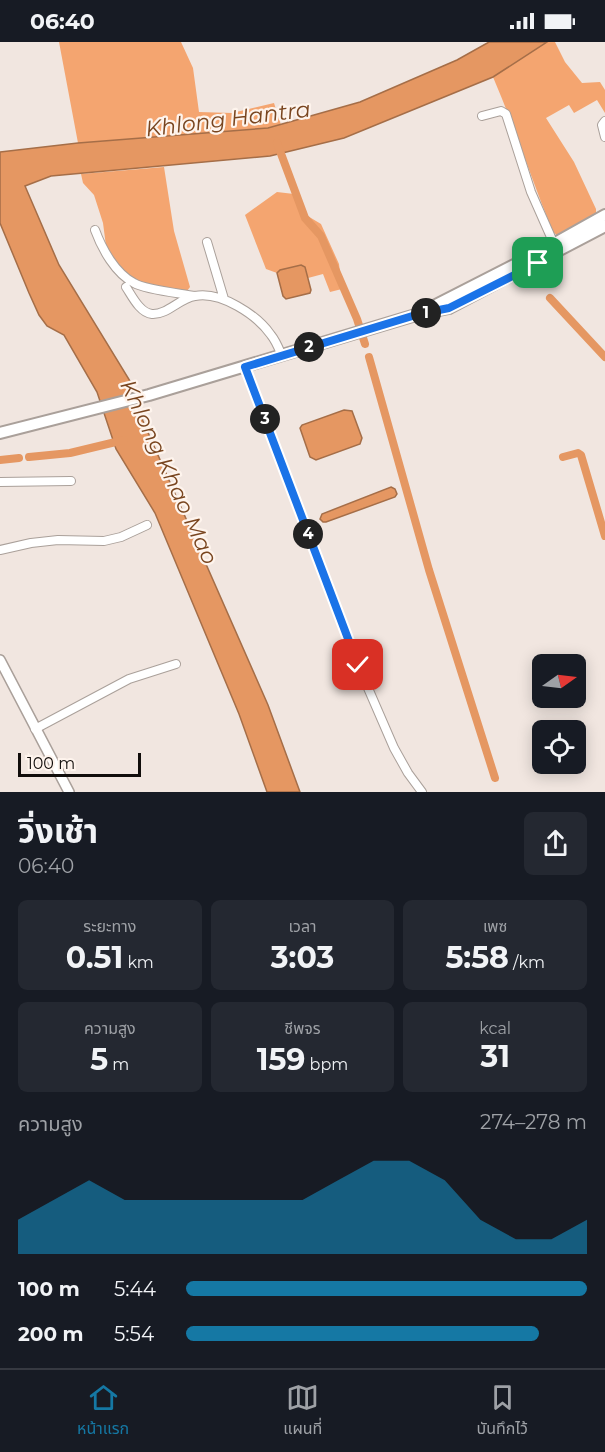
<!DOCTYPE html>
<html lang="th">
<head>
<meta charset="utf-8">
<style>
	:root { --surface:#171b24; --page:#242831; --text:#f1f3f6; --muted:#9ea1a6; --line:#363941; --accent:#1578a4 }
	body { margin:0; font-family:Montserrat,"Noto Sans Thai",sans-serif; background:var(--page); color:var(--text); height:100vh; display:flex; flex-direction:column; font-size:22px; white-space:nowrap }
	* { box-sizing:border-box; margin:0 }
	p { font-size:20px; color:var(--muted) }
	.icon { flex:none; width:33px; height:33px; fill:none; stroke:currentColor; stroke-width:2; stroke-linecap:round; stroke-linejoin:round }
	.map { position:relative; height:750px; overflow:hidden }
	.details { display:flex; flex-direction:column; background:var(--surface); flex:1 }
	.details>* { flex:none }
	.needle { width:39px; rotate:76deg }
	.fabs { position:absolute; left:532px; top:612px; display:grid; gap:12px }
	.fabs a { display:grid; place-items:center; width:54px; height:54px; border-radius:9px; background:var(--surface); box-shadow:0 3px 15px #0003; font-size:30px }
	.scale { position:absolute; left:18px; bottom:15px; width:123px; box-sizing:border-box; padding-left:6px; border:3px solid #110d0b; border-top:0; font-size:16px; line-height:21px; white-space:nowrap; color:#110d0b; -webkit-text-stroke:4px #fef4ed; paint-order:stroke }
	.pin { position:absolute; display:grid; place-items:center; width:51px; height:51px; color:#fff; margin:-26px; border-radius:12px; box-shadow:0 3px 9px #0006 }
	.km { position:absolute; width:30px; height:30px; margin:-15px; border-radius:50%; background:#222; color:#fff; font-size:16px; line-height:30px; text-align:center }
	.round { display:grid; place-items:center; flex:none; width:63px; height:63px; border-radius:9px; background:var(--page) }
	.summary { display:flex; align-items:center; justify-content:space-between; height:102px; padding:0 18px }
	h1 { font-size:33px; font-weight:700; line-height:45px }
	.metrics { display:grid; grid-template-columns:repeat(3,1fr); gap:9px; height:102px; padding:6px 18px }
	.metrics div { display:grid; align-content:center; border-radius:9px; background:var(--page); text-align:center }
	.metrics b { font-size:30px; font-weight:700 }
	.metrics small { font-size:16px; font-weight:400 }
	.metrics p { font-size:16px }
	.chart { height:168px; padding:12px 18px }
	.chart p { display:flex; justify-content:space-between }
	.chart svg { width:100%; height:108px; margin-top:6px; fill:var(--accent); opacity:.7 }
	ul { padding:0 18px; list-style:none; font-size:20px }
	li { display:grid; grid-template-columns:96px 72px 1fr; align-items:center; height:45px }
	li i { height:15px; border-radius:8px; background:var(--accent) }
	.status { display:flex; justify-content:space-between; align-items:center; height:42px; padding:0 30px; background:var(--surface); direction:ltr }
	.status svg { height:16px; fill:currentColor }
	.menu { display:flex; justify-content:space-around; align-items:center; height:84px; border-top:2px solid var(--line); background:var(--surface); font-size:16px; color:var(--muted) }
	.menu a { display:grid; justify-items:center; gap:3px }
	.menu .current { color:var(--accent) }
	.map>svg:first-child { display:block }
	.forest { fill:#f4a570 }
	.water { fill:#e59762; stroke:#a56e48; stroke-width:1.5 }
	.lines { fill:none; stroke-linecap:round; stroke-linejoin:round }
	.canal { stroke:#e59762; stroke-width:8 }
	.minor-casing { stroke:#aaa09a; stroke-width:10 }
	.tertiary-casing { stroke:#aaa09a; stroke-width:12 }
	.secondary-casing { stroke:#aaa09a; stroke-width:14 }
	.minor { stroke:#fff; stroke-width:8 }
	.tertiary { stroke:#fff; stroke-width:9 }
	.secondary { stroke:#fff; stroke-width:10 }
	.route-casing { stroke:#fff; stroke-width:12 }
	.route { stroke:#1a73e8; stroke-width:8 }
	.labels { text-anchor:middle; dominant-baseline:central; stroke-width:4.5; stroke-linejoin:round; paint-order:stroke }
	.water-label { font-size:22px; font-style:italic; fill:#79451f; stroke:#fef4ed }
</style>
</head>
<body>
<div class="status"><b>06:40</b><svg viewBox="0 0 49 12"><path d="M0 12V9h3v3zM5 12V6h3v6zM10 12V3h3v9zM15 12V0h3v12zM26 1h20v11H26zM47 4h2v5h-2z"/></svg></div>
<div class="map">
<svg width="605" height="750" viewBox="0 0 605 750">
	<rect width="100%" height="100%" fill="#f1e6e0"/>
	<path class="forest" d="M59,0H181L193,26L199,70L232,71L274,61L281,83L268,87L78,101Z
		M547,0H555L565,20L582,41L600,40L605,48V71L597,58L574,71L569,63L546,76L574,120L596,167V172L558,194L553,190C532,139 515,86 493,35Z
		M164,125L174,189L190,245L187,249L137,240L124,232L106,204L103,181L94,153L83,141L81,132Z
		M277,150L294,152L301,170L321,182L339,222L342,247L330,250L323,232L308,236L305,226L280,228L277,231L266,227L245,173Z"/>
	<path class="water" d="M489,0H547L493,35L344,96L270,114L51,134L25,144L59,223L130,339L143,379L268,663L300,750H267L239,672L155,471L116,407L97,350L64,293L47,284L39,273L29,251L0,181V110L78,101L268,86L360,60L457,18Z
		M301,223L305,225L311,248L310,251L286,257L283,254L277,231L280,228Z
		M344,368L352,369L362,396L360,402L316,418L310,415L300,386L302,383Z
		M391,445L395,447L397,452L395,455L326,480H323L320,477L322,472Z"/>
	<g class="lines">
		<path class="canal" d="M277,101L305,176L321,194L357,277L365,302
			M550,256L605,315
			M369,315L429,528L495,736
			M29,415L70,411L124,398
			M563,415L578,411L581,413L605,494
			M0,418L19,416"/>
		<g class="minor-casing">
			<path id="minor" d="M482,74L501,69L506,72L531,150L554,202
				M605,79L602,83L605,95
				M95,188C102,207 115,231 134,241C146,248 179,251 195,254
				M207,200L224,257
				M126,245C132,254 140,271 152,272C167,273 180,256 195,254C221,249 257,273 271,293C276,299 279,307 282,314
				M245,325L358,623L394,706L408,731L422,750
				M0,440L71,439
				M0,508L31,501L58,498L104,499L121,495L147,483
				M35,687L129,637L176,622"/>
		</g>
		<g class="tertiary-casing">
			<path id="tertiary" d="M0,618L69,750"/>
		</g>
		<g class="secondary-casing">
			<path id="secondary" d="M430,266L530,215L605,173
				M0,391L149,353L419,272L449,266L605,184"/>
		</g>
		<use href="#minor" class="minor"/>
		<use href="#tertiary" class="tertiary"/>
		<use href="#secondary" class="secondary"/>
	</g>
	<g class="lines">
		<g class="route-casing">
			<path id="route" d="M358,623L245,325L419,272L449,266L538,221"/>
		</g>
		<use href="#route" class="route"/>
	</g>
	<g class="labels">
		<g class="water-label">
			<text transform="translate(228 77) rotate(-7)">Khlong Hantra</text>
			<text transform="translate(169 430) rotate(65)">Khlong Khao Mao</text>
		</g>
	</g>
</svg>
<div class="fabs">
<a><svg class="needle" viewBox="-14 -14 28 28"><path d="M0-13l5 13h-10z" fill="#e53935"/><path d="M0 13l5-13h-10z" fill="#9ea1a6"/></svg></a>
<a><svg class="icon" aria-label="locate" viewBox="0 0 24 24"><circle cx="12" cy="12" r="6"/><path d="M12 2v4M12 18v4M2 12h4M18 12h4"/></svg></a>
</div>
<div class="scale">100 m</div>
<div class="pin" style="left:538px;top:221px;background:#1e9e55"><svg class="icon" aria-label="arrive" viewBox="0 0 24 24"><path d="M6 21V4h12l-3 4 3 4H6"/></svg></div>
<div class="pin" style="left:358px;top:623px;background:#d93025"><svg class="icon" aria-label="check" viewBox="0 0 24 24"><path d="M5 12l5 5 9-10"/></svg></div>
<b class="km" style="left:426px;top:271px">1</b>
<b class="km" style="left:309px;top:305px">2</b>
<b class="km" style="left:265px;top:377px">3</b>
<b class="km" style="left:308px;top:492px">4</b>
</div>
<section class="details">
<div class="summary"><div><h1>วิ่งเช้า</h1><p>06:40</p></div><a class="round"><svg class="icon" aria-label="share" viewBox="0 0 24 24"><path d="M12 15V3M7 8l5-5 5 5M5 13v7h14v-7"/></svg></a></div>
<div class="metrics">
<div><p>ระยะทาง</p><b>0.51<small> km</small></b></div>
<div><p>เวลา</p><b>3:03</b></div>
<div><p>เพซ</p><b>5:58<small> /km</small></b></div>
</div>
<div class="metrics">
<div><p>ความสูง</p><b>5<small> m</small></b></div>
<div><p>ชีพจร</p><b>159<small> bpm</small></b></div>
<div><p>kcal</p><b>31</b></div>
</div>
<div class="chart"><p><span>ความสูง</span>274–278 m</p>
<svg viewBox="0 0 160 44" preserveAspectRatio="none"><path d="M0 44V30L10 22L20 14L30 22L40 22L50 22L60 22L70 22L80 22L90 14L100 6L110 6L120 14L130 30L140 38L150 38L160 30V44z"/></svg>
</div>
<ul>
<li><b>100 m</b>5:44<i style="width:100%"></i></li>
<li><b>200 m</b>5:54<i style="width:88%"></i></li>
</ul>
</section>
<nav class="menu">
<a class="current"><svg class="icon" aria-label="home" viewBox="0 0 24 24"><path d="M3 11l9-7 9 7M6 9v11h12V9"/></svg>หน้าแรก</a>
<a><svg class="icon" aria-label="map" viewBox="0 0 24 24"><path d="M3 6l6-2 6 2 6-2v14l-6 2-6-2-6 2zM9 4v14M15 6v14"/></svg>แผนที่</a>
<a><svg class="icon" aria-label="saved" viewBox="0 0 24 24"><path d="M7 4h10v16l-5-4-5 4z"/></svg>บันทึกไว้</a>
</nav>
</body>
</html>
